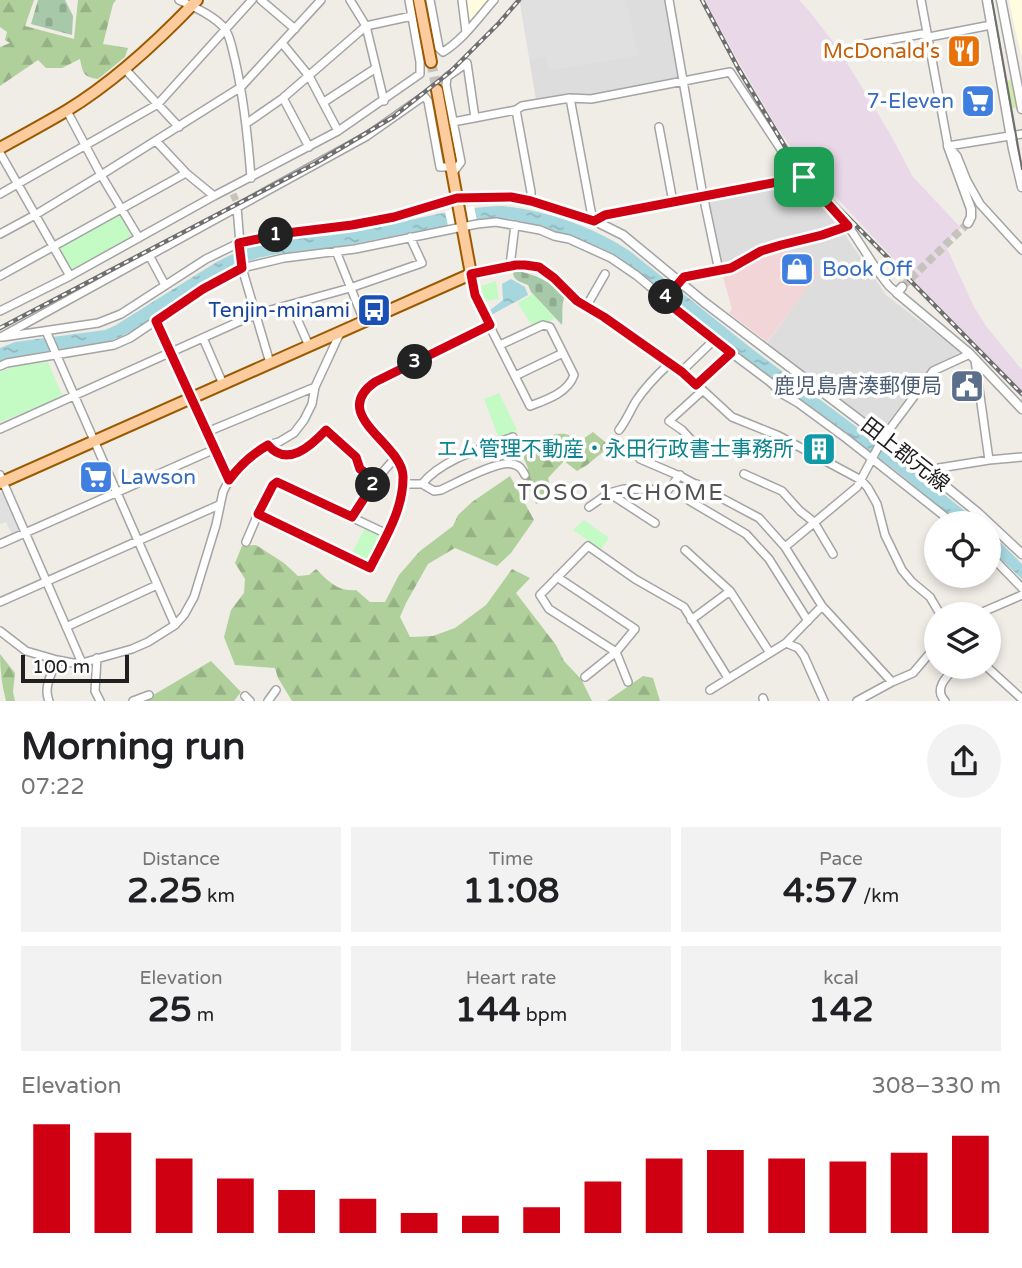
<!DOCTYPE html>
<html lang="en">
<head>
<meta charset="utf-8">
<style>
	:root { --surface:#fff; --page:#f2f2f2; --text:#202124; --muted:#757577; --accent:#cf0012 }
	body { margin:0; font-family:"Varela Round","Noto Sans JP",sans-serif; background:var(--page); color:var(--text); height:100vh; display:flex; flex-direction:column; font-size:26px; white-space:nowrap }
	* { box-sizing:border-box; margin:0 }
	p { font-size:23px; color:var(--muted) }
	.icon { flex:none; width:38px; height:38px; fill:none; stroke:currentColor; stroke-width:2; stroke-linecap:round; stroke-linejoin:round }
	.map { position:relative; height:701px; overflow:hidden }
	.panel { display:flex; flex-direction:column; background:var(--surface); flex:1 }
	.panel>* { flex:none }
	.fabs { position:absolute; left:924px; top:511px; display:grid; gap:14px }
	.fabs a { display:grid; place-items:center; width:77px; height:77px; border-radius:50%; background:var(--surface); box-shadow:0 4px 10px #0003; font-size:35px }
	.scale { position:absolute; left:21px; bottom:18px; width:108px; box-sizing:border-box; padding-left:7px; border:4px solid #202020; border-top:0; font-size:19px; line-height:24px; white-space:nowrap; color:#202020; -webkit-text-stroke:5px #fff; paint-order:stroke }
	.pin { position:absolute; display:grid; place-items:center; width:60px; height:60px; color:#fff; margin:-30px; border-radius:14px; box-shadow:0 4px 10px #0006 }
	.km { position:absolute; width:35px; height:35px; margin:-18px; border-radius:50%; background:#222; color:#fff; font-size:19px; line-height:35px; text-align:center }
	.round { display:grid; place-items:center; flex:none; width:74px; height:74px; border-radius:37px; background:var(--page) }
	.summary { display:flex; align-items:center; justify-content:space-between; height:119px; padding:0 21px }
	h1 { font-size:38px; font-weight:800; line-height:52px }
	.figures { display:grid; grid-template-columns:repeat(3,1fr); gap:10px; height:119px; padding:7px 21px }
	.figures div { display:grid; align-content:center; border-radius:0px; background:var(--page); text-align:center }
	.figures b { font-size:35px; font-weight:800 }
	.figures small { font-size:19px; font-weight:400 }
	.figures p { font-size:19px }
	.chart { height:196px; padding:14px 21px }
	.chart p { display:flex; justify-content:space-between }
	.chart svg { width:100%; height:126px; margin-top:7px; stroke:var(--accent); stroke-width:6 }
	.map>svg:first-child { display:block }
	.residential { fill:#dedddd }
	.commercial { fill:#f1d5d7 }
	.education { fill:#fffce0 }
	.railway { fill:#e9d8e8 }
	.grass { fill:url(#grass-tufts) }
	.forest { fill:url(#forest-firs) }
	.cemetery { fill:url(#cemetery-stones) }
	.park { fill:#c4fac3 }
	.parking { fill:#e0e0e0 }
	.water { fill:url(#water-ripples) }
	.pier { fill:#fff }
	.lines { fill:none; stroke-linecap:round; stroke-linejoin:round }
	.minor-tunnel { stroke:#c6c3be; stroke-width:7; stroke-dasharray:7 3.5; stroke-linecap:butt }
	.tertiary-tunnel { stroke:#c6c3be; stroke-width:8; stroke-dasharray:8 4; stroke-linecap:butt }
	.primary-tunnel { stroke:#c6c3be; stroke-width:10; stroke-dasharray:10 5; stroke-linecap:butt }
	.minor-casing { stroke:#a4a4a4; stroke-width:10 }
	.tertiary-casing { stroke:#a4a4a4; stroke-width:11 }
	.primary-casing { stroke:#9b5a00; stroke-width:14 }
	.minor { stroke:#fff; stroke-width:7 }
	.tertiary { stroke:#fff; stroke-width:8 }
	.primary { stroke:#fccc9f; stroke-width:10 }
	.tram { stroke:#6e6e6e; stroke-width:2 }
	.rail-casing { stroke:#6e6e6e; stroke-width:4.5 }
	.rail { stroke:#fff; stroke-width:2; stroke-dasharray:5; stroke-linecap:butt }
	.route-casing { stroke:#fff; stroke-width:14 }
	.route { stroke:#cf0012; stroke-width:9 }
	.labels { text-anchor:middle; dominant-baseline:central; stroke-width:7; stroke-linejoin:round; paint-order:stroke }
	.food-label { font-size:21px; fill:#c56008; stroke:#fff; text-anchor:end }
	.shop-label { font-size:21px; fill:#366cbe; stroke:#fff; text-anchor:start }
	.transit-label { font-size:21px; fill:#164399; stroke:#fff; text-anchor:end }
	.service-label { font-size:21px; fill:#4e5e75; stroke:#fff; text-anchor:end }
	.culture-label { font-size:21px; fill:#0d838f; stroke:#fff; text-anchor:end }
	.street-label { font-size:21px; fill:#202020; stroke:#fff }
	.neighbourhood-label { font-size:23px; letter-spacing:2px; fill:#535353; stroke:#fff }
</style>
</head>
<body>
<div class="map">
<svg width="1022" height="701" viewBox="0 0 1022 701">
	<defs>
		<pattern id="grass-tufts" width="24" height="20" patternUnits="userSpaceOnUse" patternTransform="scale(1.75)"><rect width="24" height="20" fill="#d0eaac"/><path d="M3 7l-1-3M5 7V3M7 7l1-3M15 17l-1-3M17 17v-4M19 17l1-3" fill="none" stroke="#b2c894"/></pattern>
		<pattern id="forest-firs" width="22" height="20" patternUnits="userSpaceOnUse" patternTransform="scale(1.75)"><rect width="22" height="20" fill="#afd09b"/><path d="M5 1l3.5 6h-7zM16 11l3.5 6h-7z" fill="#96b285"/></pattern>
		<pattern id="cemetery-stones" width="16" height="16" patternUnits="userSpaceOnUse" patternTransform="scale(1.75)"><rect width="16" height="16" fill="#a7c9a9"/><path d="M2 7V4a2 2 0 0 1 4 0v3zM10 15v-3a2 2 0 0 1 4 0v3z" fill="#8fac91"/></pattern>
		<pattern id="water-ripples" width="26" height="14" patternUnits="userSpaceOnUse" patternTransform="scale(1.75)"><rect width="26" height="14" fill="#a6d6de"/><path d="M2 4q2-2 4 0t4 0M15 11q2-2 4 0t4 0" fill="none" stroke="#8fb7be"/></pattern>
	</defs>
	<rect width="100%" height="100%" fill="#f0ece6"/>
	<path class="residential" d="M522,0H667L681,78L592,95L572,94L536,100L520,2Z
		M799,182L805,184L837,217L841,225L822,234L776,243L733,264L720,267L708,201L710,198Z
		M841,233H844L886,295L960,352L927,370L883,429H880L767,343L818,273L783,246L821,239Z"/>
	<path class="commercial" d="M783,246L819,273L767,342L729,313L732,309L722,273Z"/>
	<path class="education" d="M465,0H492L471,22L468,21Z
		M1009,0H1022V58L1014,25Z"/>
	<path class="railway" d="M705,0H799L809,11L838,48L889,132L913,177L961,228L945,244L974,307L986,326L1022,370V391L906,272L795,153L775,124L733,52Z"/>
	<path class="grass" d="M1012,80L1018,107L1011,109L1005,81Z"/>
	<path class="forest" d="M0,0H34L25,26L74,39L78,0H116L113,4L103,44L128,48L125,57L98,79C82,77 83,72 80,59L62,68H46L38,60L0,86V47L10,43L5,40L7,32L0,27Z
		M593,432L610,446L587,465L577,471L564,461L548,478L553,496L536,504L526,482L528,468L522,454C540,440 559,424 580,441Z
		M510,476L534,520L511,553L497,566L455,548L428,564L406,603L400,617L410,637L433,636L455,628L486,605L512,569L530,578L516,593L556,645L564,661L581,679L592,701H292L278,678L275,668L235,665L224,637L231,610L244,593L245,579L235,563L242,546L256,545L284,563L298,576L309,575L316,569C328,581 338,592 356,590L370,602H385L399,575L420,551L453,526L458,515L472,502Z
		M0,654L15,673L13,692L15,701H6C2,686 0,670 0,654Z
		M211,661L241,692L234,701H143Z
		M643,676L653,678L660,701H607Z"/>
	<path class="cemetery" d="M38,0H65L73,16L72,35L31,24Z
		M515,271C537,274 550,282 565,296C561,304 563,316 562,325L531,292L528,285C521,282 514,281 513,273Z"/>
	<path class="park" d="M120,214L132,237L71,270L59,247Z
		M496,281L499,299L485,301L481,286Z
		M533,294L555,318L548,323L542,320L532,326L518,303Z
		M48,362L63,397L0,422V372L16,366Z
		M499,393L517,430L499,439L484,399Z
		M584,520L609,538L601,549L573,530Z
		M365,528L379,534L380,537L368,560L364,561L351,555Z"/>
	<path class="parking" d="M523,0H626L638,56L549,70L546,57L530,60L521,3Z
		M2,492L19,532L12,535L6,522L0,524V493Z"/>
	<path class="water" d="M503,206C547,211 594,227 631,252L751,348L902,461L980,523H962L952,517L896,471L698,323L637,272L603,249L539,226L515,220L495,218L479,220C437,227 395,236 353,244C318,251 282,250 248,261C197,277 158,324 110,341C96,345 81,345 68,348C45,351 22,355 0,363V348L15,342L105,330L116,325L215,263C264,235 303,241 355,232C405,223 452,207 503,206Z
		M511,279L525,287L528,295L491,315L489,311L503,300L502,284Z
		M989,531L1022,564V579L989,548Z"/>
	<path class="pier" d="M474,206L477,221L448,226L445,211Z"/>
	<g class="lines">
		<path class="minor-tunnel" d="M233,194L238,205"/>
		<path class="tertiary-tunnel" d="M902,287L968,223"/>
		<path class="primary-tunnel" d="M431,62L437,90"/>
		<g class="minor-casing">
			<path id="minor" d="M179,0C194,7 215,16 225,29C231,38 232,49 235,60C244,99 248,138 251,178
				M261,0L295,29
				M350,0L366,26L384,101
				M430,0L439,48L443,52C463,40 479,17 494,0
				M462,0L466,32
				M669,0L702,190L719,271
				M921,0L948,146L957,156L967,181L980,204L1022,250
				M282,43L309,76L338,131
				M865,44L922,34L929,37L991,25
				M124,68L179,127
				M283,98L309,147
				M570,98L591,99L730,72L782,151L853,233L879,273L889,286L897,293
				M324,102L376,68
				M516,110L531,192V201
				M67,111L101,175L139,238
				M453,122L516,110L522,106L570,98L591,211L595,221L605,215L804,177
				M247,123L283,98L366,26L412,16
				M659,127L673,202
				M157,142L186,173L214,196
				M948,146L1022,134
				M0,153L70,276
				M452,174L461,162L446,85L447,77L467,63L475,118
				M0,194L158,104L252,0
				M237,207L242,268L270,363
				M0,234L35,215L101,175L241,87L321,0
				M336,251L364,321
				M149,255L165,285
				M510,266L515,225
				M0,276L186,173
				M664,300L684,277L731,268L761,252L781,245L832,233L847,226
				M291,305L309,346
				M586,307L605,274
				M0,311L70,276L214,196L338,131L420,74V62L409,0
				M156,321L229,480
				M46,331L175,625
				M1,337L367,136L424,96L428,101L440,167H451
				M3,337L98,323L121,314L206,259L239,243L287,233L352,225L394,217L457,198
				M203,338L223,384
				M500,345L543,325L550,327L574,375C568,393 546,400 530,406L481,309L474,290L471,274L516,266L539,267L554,277L569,294L586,307L604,317L682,371L732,417L779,436L861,480L868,488L877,504L885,535L902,570L912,582L930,597L940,614
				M975,360L989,460
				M0,366L7,363L114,345L130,338L203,289L242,268L284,258L355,249L477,224L496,222L540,230L554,236L569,239L611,258L636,275L714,340L770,382L784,395L798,403L847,439L953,523
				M682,371L714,340
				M515,376L563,353
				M696,385L731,353
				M0,429L256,314L350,288L422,263L410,237
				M619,430C626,421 630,411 636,401C646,386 657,375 670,363
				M207,432L315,387
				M694,443L682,430L669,421L702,391
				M268,445L274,453C300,458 309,447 326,430L356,457L360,469L376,480
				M640,459L682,477L759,518L785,547L822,606L892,682
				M928,472L933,469L989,460L1022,457
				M744,474L782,491L800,511L814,522L833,554
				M0,475L82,663
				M403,484H422L434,491L441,490C456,483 498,460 512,464C519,465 522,469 525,475
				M422,484C442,459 483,448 513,437
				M697,484L690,501L746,534L769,559L808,621
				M609,493L655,523
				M589,507L609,493L624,489L668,490L680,475
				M352,518L376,480L395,458
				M387,534L277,482L273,485L258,514L370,568C384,540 404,509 403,476C402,443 328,416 375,382L490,325
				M246,542L258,514
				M0,544L215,449
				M785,547L857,487L883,438L933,371L970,354
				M685,550L730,591L770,653
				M989,554L1022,588
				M557,577L635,629L616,652L585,677
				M0,602L219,505
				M978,614L1022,595
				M691,620L730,591
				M66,627L157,585
				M0,631L26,651L57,660L73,663H82L132,649L148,642L175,625L184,615L194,597L216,525L223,492L229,480L246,459L255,452L268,445L279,442L294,433L304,420L312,404L315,387L340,333
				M786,643L798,648L804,656L824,701
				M97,658L95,691L100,701
				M987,667L1022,699
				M628,682L616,652L549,609L540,595L588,546L635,579L684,607L728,678
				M710,690L786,643L822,606
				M245,696L250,701
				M763,698L764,701
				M49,701C43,687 52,673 57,660
				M133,701L149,695
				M268,701L276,690
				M857,701L892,682L913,673L936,646
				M945,701C933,689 947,676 956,667"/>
		</g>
		<g class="tertiary-casing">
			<path id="tertiary" d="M987,0L1013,149L1022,187
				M1001,0L1022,109
				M948,146L971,209V217L968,223
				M457,198L511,197L531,201L595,221L623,235L704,302L928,472L977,512L1022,554
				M902,287L897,293L969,353L1022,409"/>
		</g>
		<g class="primary-casing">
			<path id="primary" d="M419,0L431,62
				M0,148C22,136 44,124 66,111C114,82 158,41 197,0
				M0,483L471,274L437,90"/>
		</g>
		<use href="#minor" class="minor"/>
		<use href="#tertiary" class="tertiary"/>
		<use href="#primary" class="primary"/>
		<path class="tram" d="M992,0L1022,169"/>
		<g class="rail-casing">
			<path id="rail" d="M702,0L738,68L790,155L826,195L1022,394
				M0,328L316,163L393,117L450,72L499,23L519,0"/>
		</g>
		<use href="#rail" class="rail"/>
	</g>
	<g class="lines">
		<g class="route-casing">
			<path id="route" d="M804,177L848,226L822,235L781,245L761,251L731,268L684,277L664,300L731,353L696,385L682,372L604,317L577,301L554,278L539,267L525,265H516L471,274L475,295L490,325L375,382C328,415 402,443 403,476C404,509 384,540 370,568L258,514L273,485L277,482L352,517L376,480L360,469L356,457L326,430C311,446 287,468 268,445C252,454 240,465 229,480L156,321L203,289L242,268L239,243L287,233L352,225L394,217L457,198L511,197L531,201L594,221L605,215Z"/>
		</g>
		<use href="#route" class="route"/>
	</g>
	<defs>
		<g id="restaurant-square" transform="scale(1.75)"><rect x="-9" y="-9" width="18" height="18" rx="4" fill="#e8710a" stroke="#fff"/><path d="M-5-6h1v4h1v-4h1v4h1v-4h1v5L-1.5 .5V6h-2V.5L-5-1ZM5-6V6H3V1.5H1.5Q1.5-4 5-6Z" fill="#fff"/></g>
		<g id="supermarket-square" transform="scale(1.75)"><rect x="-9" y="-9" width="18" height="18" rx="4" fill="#3f7fe0" stroke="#fff"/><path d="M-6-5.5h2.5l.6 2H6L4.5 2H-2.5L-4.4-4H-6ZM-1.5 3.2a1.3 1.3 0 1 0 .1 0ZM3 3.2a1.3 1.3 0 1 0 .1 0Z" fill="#fff"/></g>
		<g id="shop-square" transform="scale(1.75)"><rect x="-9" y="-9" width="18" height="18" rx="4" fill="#3f7fe0" stroke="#fff"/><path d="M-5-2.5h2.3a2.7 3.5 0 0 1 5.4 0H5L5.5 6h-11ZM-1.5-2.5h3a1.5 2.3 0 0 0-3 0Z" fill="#fff"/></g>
		<g id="bus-square" transform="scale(1.75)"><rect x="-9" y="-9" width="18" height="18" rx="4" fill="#1a4fb4" stroke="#fff"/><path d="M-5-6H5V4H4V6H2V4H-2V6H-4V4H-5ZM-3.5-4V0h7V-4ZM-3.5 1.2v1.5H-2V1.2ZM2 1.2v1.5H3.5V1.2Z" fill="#fff"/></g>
		<g id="civic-square" transform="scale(1.75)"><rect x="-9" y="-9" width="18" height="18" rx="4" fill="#5c6f8a" stroke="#fff"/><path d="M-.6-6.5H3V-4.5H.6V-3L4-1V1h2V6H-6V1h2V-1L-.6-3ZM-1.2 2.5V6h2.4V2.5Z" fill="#fff"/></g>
		<g id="building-square" transform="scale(1.75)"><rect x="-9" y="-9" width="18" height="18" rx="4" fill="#0f9aa8" stroke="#fff"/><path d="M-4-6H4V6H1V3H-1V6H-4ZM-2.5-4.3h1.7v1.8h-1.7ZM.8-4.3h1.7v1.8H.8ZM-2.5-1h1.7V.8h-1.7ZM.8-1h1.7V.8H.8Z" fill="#fff"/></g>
	</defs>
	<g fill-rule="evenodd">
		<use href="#restaurant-square" x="964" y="51"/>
		<use href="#supermarket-square" x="978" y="101"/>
		<use href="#shop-square" x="797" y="269"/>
		<use href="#bus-square" x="374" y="310"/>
		<use href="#civic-square" x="967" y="386"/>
		<use href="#building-square" x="819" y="449"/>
		<use href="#supermarket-square" x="96" y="477"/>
	</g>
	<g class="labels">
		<g class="food-label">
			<text x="940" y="51">McDonald's</text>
		</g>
		<g class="shop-label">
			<text x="954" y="101" text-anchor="end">7-Eleven</text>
			<text x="822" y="269">Book Off</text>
			<text x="120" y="477">Lawson</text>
		</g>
		<g class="transit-label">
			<text x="350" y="310">Tenjin-minami</text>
		</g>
		<g class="service-label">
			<text x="942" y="386">鹿児島唐湊郵便局</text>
		</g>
		<g class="culture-label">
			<text x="794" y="449">エム管理不動産・永田行政書士事務所</text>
		</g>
		<g class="street-label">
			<text transform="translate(905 455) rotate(38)">田上郡元線</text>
		</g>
		<g class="neighbourhood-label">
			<text x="621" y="493">TOSO 1-CHOME</text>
		</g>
	</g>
</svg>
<div class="fabs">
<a><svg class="icon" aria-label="locate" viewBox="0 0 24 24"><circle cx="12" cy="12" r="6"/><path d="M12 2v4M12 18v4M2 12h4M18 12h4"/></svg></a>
<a><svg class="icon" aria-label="layers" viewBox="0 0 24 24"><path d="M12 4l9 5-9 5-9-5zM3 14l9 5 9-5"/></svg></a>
</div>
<div class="scale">100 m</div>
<div class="pin" style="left:804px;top:177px;background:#1e9e55"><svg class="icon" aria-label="arrive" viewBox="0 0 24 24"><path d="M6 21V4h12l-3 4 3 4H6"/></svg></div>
<b class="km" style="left:276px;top:235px">1</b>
<b class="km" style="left:373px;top:485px">2</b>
<b class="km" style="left:415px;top:362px">3</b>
<b class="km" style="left:666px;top:297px">4</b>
</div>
<section class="panel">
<div class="summary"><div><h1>Morning run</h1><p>07:22</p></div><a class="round"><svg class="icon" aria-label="share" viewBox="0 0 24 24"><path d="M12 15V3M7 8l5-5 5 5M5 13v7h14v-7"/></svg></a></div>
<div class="figures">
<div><p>Distance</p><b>2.25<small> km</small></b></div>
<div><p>Time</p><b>11:08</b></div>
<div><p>Pace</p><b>4:57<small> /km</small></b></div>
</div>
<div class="figures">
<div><p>Elevation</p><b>25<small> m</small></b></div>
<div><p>Heart rate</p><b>144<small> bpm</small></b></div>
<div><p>kcal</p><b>142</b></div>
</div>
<div class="chart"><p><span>Elevation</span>308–330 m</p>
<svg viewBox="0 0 160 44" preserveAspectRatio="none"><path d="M5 44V6M15 44V9M25 44V18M35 44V25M45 44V29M55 44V32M65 44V37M75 44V38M85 44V35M95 44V26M105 44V18M115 44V15M125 44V18M135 44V19M145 44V16M155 44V10"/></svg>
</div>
</section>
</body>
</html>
